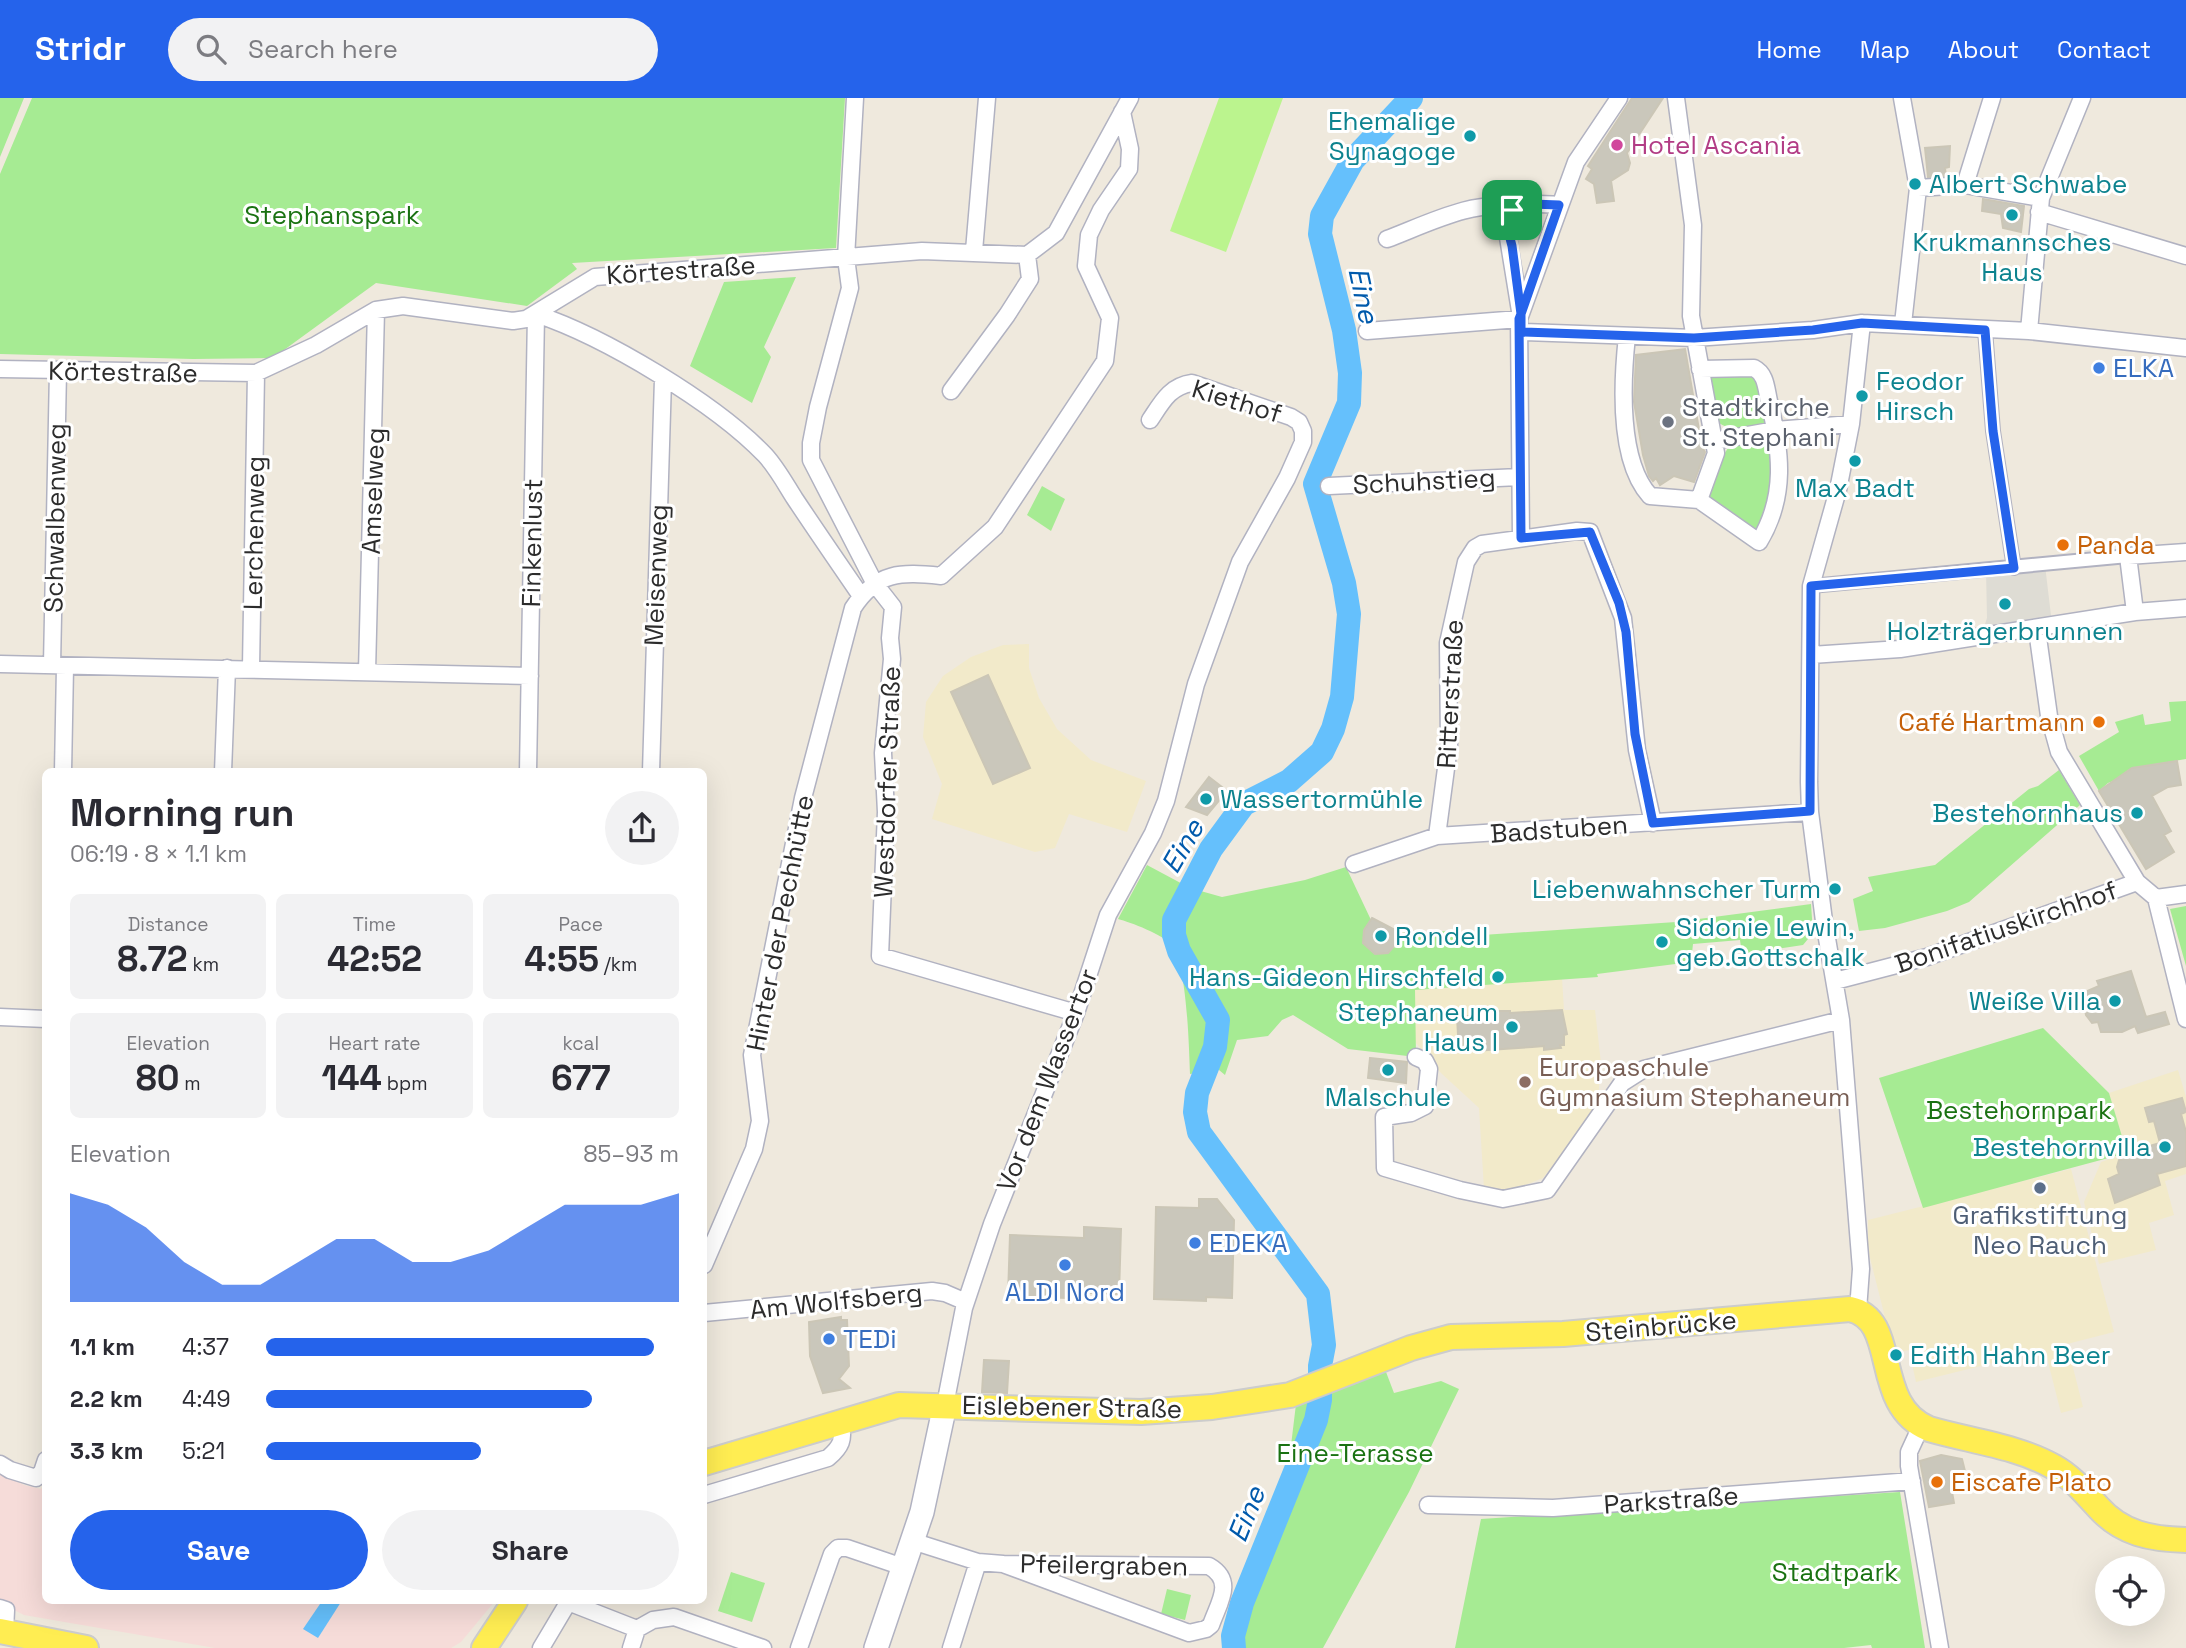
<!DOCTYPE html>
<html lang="en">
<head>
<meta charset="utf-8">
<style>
	:root { --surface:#fff; --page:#f2f2f3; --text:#2b2b33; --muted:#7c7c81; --accent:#2563eb }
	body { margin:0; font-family:"Space Grotesk",sans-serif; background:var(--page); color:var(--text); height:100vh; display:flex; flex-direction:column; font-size:26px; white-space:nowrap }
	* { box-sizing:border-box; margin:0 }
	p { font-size:23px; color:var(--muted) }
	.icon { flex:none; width:38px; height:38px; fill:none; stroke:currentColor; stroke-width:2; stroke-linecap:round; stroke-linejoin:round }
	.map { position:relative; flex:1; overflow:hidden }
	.drawer { position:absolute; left:42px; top:670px; width:665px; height:836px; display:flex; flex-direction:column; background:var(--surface); border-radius:10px; box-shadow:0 7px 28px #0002 }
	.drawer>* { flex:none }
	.buttons { position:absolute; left:2095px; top:1458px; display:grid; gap:14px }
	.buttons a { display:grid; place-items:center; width:70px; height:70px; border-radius:50%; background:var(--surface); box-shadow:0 7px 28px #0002; font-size:35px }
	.pin { position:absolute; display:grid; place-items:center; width:60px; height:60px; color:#fff; margin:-30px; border-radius:14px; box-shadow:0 4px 10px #0006 }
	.round { display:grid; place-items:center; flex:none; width:74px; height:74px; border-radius:37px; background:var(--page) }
	.overview { display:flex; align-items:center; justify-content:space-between; height:119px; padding:0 28px }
	h1 { font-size:38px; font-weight:800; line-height:52px }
	.stats { display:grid; grid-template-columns:repeat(3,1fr); gap:10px; height:119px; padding:7px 28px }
	.stats div { display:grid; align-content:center; border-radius:10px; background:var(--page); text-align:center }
	.stats b { font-size:35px; font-weight:800 }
	.stats small { font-size:19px; font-weight:400 }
	.stats p { font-size:19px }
	.chart { height:196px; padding:14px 28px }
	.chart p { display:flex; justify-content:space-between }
	.chart svg { width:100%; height:126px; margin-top:7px; fill:var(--accent); opacity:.7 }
	.button { display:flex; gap:14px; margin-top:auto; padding:14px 28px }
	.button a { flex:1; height:80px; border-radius:42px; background:var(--accent); color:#fff; font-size:28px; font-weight:800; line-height:80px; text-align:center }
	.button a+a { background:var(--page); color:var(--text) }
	ul { padding:0 28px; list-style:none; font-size:23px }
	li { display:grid; grid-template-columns:112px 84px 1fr; align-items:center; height:52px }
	li i { height:18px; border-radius:9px; background:var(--accent) }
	header { display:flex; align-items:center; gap:42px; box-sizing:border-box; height:98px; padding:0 35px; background:var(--accent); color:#fff }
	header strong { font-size:33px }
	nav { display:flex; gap:38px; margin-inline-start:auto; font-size:24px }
	.search { width:490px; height:63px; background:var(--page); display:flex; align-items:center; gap:18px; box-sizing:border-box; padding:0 24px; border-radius:38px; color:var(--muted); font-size:26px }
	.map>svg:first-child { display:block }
	.education { fill:#f2eaca }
	.medical { fill:#f6dcd9 }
	.green { fill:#a6eb93 }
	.pitch { fill:#bbf48e }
	.plaza { fill:#dedcd4 }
	.water { fill:#65c0fc }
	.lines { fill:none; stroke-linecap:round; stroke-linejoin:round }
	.river { stroke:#65c0fc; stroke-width:24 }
	.building { fill:#cac7bb; stroke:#cbc6b6; stroke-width:2 }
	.pedestrian-casing { stroke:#b1b2c1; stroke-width:16 }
	.minor-casing { stroke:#b1b2c1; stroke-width:19 }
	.secondary-casing { stroke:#b1b2c1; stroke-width:26 }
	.primary-casing { stroke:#ccc; stroke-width:28 }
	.pedestrian { stroke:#fff; stroke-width:12 }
	.minor { stroke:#fff; stroke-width:16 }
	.secondary { stroke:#fff; stroke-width:23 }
	.primary { stroke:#ffed52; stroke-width:24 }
	.route-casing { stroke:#fff; stroke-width:14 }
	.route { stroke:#2563eb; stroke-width:9 }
	.culture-dot { fill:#0f9aa8; stroke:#fff; stroke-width:2.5 }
	.hotel-dot { fill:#d1479c; stroke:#fff; stroke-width:2.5 }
	.shop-dot { fill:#3f7fe0; stroke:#fff; stroke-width:2.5 }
	.worship-dot { fill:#6b7280; stroke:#fff; stroke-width:2.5 }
	.food-dot { fill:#e8710a; stroke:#fff; stroke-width:2.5 }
	.education-dot { fill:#8d6e63; stroke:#fff; stroke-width:2.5 }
	.service-dot { fill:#5c6f8a; stroke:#fff; stroke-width:2.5 }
	.labels { text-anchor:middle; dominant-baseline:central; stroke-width:6; stroke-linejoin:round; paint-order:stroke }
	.culture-label { font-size:26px; fill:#0d838f; stroke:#fff; text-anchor:end }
	.hotel-label { font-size:26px; fill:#b23c85; stroke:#fff; text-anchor:start }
	.park-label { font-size:26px; fill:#1a7212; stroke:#fff }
	.street-label { font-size:26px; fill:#2c2c2c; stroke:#fff }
	.shop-label { font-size:26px; fill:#366cbe; stroke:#fff; text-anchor:start }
	.worship-label { font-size:26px; fill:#5b616d; stroke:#fff; text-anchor:start }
	.food-label { font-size:26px; fill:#c56008; stroke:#fff; text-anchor:start }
	.education-label { font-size:26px; fill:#785e54; stroke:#fff; text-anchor:start }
	.service-label { font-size:26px; fill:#4e5e75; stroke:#fff }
	.water-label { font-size:28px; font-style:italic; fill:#005aac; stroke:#fff }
</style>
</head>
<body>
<header>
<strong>Stridr</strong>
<div class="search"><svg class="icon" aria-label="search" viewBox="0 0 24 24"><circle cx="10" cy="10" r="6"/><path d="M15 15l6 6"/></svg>Search here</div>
<nav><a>Home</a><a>Map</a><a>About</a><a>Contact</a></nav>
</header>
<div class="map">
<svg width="2186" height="1550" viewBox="0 0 2186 1550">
	<rect width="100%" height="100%" fill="#efe9dd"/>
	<path class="education" d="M1029,546V570L1039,600L1057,631L1091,662L1146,683L1127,734L1069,716L1055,750L1035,754L932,721L942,686L923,639L926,604L943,578L971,559L1003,547Z
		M1562,880L1564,912H1595L1601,965L1598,1002L1585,1027L1543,1080L1505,1095L1484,1091L1479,1010L1441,975L1415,944V892Z
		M2178,972L2186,999V1076L2165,1083L2174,1117L2149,1125L2156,1152L2099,1166L2084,1104L2101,1064L2127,1055L2109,995Z
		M2071,1071L2114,1234L2067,1246L2083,1309L2061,1315L2045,1252L1916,1284L1909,1252L1894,1255L1868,1152V1122Z"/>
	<path class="medical" d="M0,1375L24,1387L41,1391L45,1383L46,1503H495L461,1544L451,1550H215L24,1517L0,1505Z"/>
	<path class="green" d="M0,0H24L0,59Z
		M32,0H845L836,150L572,165L577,171L527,208L376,185L273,260L193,261L0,256V76Z
		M796,179L764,249L771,259L752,305L690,268L724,184Z
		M1753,273L1760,279L1769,324L1765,329C1742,333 1734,335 1714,322L1705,277Z
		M1772,338L1775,393L1758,438L1708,403C1712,382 1718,364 1730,347Z
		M1042,388L1065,401L1051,433L1027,417Z
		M2186,603V661L2132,670L2127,673L2126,678L2108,685L2099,693L2079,658L2119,634L2115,624L2143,616L2145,627L2171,623L2169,604Z
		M2059,672L2080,707L1969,804L1947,813L1885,830L1859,833L1853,801L1873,793L1868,779L1935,767L2029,691L2038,688Z
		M1147,767L1190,790L1222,799L1305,782L1346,769L1371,822L1364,832L1363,845L1372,854L1380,856L1395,849L1399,835L1450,833L1468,838L1676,824L1811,806L1813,835L1803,847L1742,856L1740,842L1693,846L1691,864L1597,876L1598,879L1415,892L1416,959L1348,951L1293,917L1282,922L1268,938L1237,942L1225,977L1219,972L1190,976C1189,949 1187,867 1172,847C1164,837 1130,824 1118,821Z
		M2186,808V868L2170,811Z
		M2043,930L2109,995L2127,1055L1923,1110L1879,980Z
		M1386,1274L1394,1295L1441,1283L1459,1291L1409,1394L1323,1550H1225L1224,1539L1266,1454L1286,1389L1296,1306Z
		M1900,1394L1925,1550H1872L1871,1547L1844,1550H1455L1481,1421Z
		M731,1474L765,1485L752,1524L718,1513Z
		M1167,1491L1191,1497L1185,1522L1161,1516Z"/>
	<path class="pitch" d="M1219,0H1283L1226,154L1170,133Z"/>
	<path class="plaza" d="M2045,467L2052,526L1982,535L1987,520L1986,472Z"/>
	<path class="water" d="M322,1503L341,1504L318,1540L303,1531Z"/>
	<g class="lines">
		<path class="river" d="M1234,1550L1233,1538L1242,1505L1316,1322L1320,1302V1268L1324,1247L1318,1196L1199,1034L1195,1014L1197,995L1215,949L1218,922L1179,853L1174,837V822L1211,751L1244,706L1289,683L1322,654L1333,631L1342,599L1349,516L1344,485L1315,386L1349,305L1350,275L1344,232L1320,136L1322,118L1353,62L1411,0"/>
	</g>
	<path class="building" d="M1632,0H1663L1627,55L1630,65L1628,72L1611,83L1614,103L1597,105L1594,86L1586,81L1592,71L1588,68Z
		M1950,48L1949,69L1945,70L1946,78L1928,79L1925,50Z
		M1983,101L2024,108L2021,134L2003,130L2001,116L1982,113Z
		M1685,251L1702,349L1705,354L1694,384L1674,378L1660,387L1656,380L1653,383L1649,378L1643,357L1634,304L1636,257Z
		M988,577L1030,670L993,686L951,594Z
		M2177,663L2181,687L2168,689L2152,698L2171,733L2164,737L2174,754L2146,771L2099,693L2132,670Z
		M1209,679L1227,693L1207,717L1186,709Z
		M1372,820L1399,834L1396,846L1388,855L1375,856L1363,845L1364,832Z
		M2131,873L2146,919L2165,914L2169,926L2138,935L2135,928L2122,934H2101L2098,924L2092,925L2086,917L2085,911L2089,906L2085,894L2099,888L2097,883Z
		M1562,912L1567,936L1564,937V947H1560L1561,950L1544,952V948L1532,949L1459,954L1457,919L1487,917V914L1495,913H1510V915Z
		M1370,960L1407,964L1406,985L1368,980Z
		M2182,1000L2186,1014L2181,1016L2186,1034V1068L2157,1076L2160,1087L2115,1105L2108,1081L2119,1076L2117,1069L2119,1062L2131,1059L2129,1054L2160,1045L2154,1023L2149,1024L2145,1010Z
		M1199,1101H1217L1234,1122L1232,1200L1206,1199V1203L1154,1201L1156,1109L1199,1110Z
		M1084,1129L1121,1131L1119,1196L1068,1194L1067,1200L1008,1198L1010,1137L1084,1140Z
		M841,1219V1222H847L849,1268L839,1281L850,1290L823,1295L810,1258L809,1224Z
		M984,1262L1009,1263L1007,1295L982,1294Z
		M1941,1357L1962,1361L1968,1385L1950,1383L1954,1405L1929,1409L1920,1363Z"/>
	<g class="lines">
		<g class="pedestrian-casing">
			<path id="pedestrian" d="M1985,232L1993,333L2014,470
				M1811,488L2128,458"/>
		</g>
		<g class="minor-casing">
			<path id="minor" d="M855,0L846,160L850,190L818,309L811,345V362L875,486L893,509L890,540L892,561L883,655L886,714L880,858L1076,915
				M1676,0L1693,127L1691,218L1716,355L1699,402L1759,444C1787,398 1781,353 1769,303C1766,290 1766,276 1754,270L1700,271
				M1902,0L1918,90L1903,226
				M1965,87L1992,0
				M1918,90L1965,87L2041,100
				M2039,114L2186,158
				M1387,141C1418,130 1482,97 1512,112
				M974,153L987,0
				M1027,157L1056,135L1130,0
				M1520,213L1505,121C1517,102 1539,106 1559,107
				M1367,233L1519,221
				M2029,233L2041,100L2082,0
				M1521,234L1694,240L1813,232L1862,225L2029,233L2186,250
				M1627,238C1622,284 1618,363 1650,398L1699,402
				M0,271L256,275L316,247L376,212L403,208L513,223L526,221L595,179L922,153L1027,157
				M951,293L1007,217L1030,181L1027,157
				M1714,343L1776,332L1851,326
				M1329,388L1519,379
				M1521,440L1519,221L1576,64L1619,0
				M2135,514L2128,458L2186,454
				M2037,532L2049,618L2059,654L2137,784L2156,800
				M1811,557L1900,551L2135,514L2186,510
				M0,566L530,578
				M52,567L58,273
				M251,570L256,275
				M367,574L376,212
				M63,674L65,569
				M223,674L227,570
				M528,674L536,216C605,239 715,305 765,357C777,370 786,387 795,401C817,434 839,466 861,498
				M651,674L663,281
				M1437,738L1449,648L1448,545L1466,464L1475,450L1482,446L1577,433L1590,434L1623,520L1637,652L1653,725
				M1354,766L1437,738L1810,714
				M2156,800L2186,921
				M2156,800L2186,796
				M1835,883L1927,859L2137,784
				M0,919L46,921
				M1416,959L1425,963L1429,971L1425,1008L1411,1015L1384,1019L1385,1070L1460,1092L1503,1101L1547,1092L1622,985L1644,971L1841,922
				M704,1167L754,1051L760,1023L752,957L803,700L853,510C877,473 901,474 941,478L995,429L1105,263L1110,220L1086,168L1089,137L1101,112L1129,71L1130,51L1122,14
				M1858,1212L1861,1171L1841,922L1824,823L1810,714L1809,684L1811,488L1838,392L1851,326L1862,225
				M704,1215L932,1193L945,1195L966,1204
				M945,1307L964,1210L992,1126L1076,915L1108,817L1153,735L1166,703L1196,586L1240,464L1287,380L1303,344V333L1299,324L1291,319L1192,285C1170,288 1162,304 1150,322
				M1921,1328L1909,1354V1368L1940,1550
				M0,1366L10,1372L36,1380L42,1374L46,1362
				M704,1397L828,1360C841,1349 845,1341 840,1325
				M1428,1407L1553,1410L1912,1383
				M912,1443L978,1464L1003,1466L1189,1535L1206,1531L1211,1527C1219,1504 1235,1483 1209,1468L1003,1466
				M568,1504L637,1531
				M0,1510L6,1512L5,1533
				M637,1531L653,1522L674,1519L763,1550
				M541,1550L569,1503
				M631,1550L637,1531
				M799,1550L832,1456L838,1450H847L903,1469
				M951,1550L978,1464"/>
		</g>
		<g class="secondary-casing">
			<path id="secondary" d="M876,1550L922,1414L945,1307"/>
		</g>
		<g class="primary-casing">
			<path id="primary" d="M704,1365L899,1307L1141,1314L1212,1309L1290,1297L1411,1250L1451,1239L1563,1236L1850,1211C1901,1222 1870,1307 1929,1331C1970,1343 2017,1348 2054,1369C2072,1379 2084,1394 2098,1409C2122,1436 2151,1441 2186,1442
				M0,1533L86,1550
				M484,1550L515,1503"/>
		</g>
		<use href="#pedestrian" class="pedestrian"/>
		<use href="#minor" class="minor"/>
		<use href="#secondary" class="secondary"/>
		<use href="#primary" class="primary"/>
	</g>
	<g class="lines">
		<g class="route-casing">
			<path id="route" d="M1512,112L1505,121L1512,148L1521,216L1519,221L1521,440L1590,434L1619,505L1626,534L1635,636L1653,725L1810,713L1811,488L2014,470L1993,333L1985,232L1862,225L1813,232L1694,240L1521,234V216L1559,107L1532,106L1512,112"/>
		</g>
		<use href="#route" class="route"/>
	</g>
	<g class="culture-dot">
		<circle cx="1470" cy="38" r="7"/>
		<circle cx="1915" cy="86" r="7"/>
		<circle cx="2012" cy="117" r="7"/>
		<circle cx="1862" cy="298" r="7"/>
		<circle cx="1855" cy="363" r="7"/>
		<circle cx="2005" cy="506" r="7"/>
		<circle cx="1206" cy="701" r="7"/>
		<circle cx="2137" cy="715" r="7"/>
		<circle cx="1835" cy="791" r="7"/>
		<circle cx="1381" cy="838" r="7"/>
		<circle cx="1662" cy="844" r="7"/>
		<circle cx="1498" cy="879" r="7"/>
		<circle cx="2115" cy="903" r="7"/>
		<circle cx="1512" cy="929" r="7"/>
		<circle cx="1388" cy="972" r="7"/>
		<circle cx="2165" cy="1049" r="7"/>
		<circle cx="1896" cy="1257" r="7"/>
	</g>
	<circle class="hotel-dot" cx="1617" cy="47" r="7"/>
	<g class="shop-dot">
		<circle cx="2099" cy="270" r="7"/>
		<circle cx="1195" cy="1145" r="7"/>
		<circle cx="1065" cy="1167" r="7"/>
		<circle cx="829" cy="1241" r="7"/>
	</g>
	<circle class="worship-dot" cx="1668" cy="324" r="7"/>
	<g class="food-dot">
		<circle cx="2063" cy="447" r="7"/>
		<circle cx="2099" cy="624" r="7"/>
		<circle cx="1937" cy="1384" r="7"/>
	</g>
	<circle class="education-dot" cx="1525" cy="984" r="7"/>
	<circle class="service-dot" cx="2040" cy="1090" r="7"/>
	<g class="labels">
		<g class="culture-label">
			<text x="1456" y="23">Ehemalige<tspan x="1456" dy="30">Synagoge</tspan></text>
			<text x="1929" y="86" text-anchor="start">Albert Schwabe</text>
			<text x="2012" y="144" text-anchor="middle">Krukmannsches<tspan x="2012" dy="30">Haus</tspan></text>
			<text x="1876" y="283" text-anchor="start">Feodor<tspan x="1876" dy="30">Hirsch</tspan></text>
			<text x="1855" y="390" text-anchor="middle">Max Badt</text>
			<text x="2005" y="533" text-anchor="middle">Holzträgerbrunnen</text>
			<text x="1220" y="701" text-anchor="start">Wassertormühle</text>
			<text x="2123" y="715">Bestehornhaus</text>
			<text x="1821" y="791">Liebenwahnscher Turm</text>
			<text x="1676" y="829" text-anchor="start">Sidonie Lewin,<tspan x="1676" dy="30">geb.Gottschalk</tspan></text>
			<text x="1395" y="838" text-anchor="start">Rondell</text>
			<text x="1484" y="879">Hans-Gideon Hirschfeld</text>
			<text x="2101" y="903">Weiße Villa</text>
			<text x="1498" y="914">Stephaneum<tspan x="1498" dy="30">Haus I</tspan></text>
			<text x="1388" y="999" text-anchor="middle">Malschule</text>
			<text x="2151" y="1049">Bestehornvilla</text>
			<text x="1910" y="1257" text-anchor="start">Edith Hahn Beer</text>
		</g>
		<g class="hotel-label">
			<text x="1631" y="47">Hotel Ascania</text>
		</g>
		<g class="park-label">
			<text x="332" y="117">Stephanspark</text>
			<text x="2019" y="1012">Bestehornpark</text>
			<text x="1355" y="1355">Eine-Terasse</text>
			<text x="1835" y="1474">Stadtpark</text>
		</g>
		<g class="street-label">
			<text transform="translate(681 172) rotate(-4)">Körtestraße</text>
			<text transform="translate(123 274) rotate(1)">Körtestraße</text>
			<text transform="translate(1237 303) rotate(17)">Kiethof</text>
			<text transform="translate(1424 383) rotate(-3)">Schuhstieg</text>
			<text transform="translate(373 393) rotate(-88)">Amselweg</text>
			<text transform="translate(55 420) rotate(-89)">Schwalbenweg</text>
			<text transform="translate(254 435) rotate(-89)">Lerchenweg</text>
			<text transform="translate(532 445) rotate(-89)">Finkenlust</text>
			<text transform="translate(656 477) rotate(-88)">Meisenweg</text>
			<text transform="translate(1450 596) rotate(-87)">Ritterstraße</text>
			<text transform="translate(887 684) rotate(-88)">Westdorfer Straße</text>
			<text transform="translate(1559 731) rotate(-4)">Badstuben</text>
			<text transform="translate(780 825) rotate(-79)">Hinter der Pechhütte</text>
			<text transform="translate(2006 829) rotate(-19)">Bonifatiuskirchhof</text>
			<text transform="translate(1047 982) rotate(-69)">Vor dem Wassertor</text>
			<text transform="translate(836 1203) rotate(-6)">Am Wolfsberg</text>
			<text transform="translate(1661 1228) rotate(-5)">Steinbrücke</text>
			<text transform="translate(1072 1309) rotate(1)">Eislebener Straße</text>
			<text transform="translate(1671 1402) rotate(-4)">Parkstraße</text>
			<text transform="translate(1104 1467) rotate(1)">Pfeilergraben</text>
		</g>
		<g class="shop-label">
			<text x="2113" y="270">ELKA</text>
			<text x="1209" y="1145">EDEKA</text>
			<text x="1065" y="1194" text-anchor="middle">ALDI Nord</text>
			<text x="843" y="1241">TEDi</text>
		</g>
		<g class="worship-label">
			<text x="1682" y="309">Stadtkirche<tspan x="1682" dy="30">St. Stephani</tspan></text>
		</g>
		<g class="food-label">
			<text x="2077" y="447">Panda</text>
			<text x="2085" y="624" text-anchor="end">Café Hartmann</text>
			<text x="1951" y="1384">Eiscafe Plato</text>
		</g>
		<g class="education-label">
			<text x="1539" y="969">Europaschule<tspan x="1539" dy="30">Gymnasium Stephaneum</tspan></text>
		</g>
		<g class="service-label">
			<text x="2040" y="1117">Grafikstiftung<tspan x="2040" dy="30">Neo Rauch</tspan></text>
		</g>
		<g class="water-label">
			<text transform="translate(1364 197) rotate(78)">Eine</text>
			<text transform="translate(1182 748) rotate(-60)">Eine</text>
			<text transform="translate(1246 1416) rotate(-68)">Eine</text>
		</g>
	</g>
</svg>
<div class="buttons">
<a><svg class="icon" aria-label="locate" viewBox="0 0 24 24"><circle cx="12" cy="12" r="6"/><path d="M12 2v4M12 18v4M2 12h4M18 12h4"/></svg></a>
</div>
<div class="pin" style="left:1512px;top:112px;background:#1e9e55"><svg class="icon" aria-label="arrive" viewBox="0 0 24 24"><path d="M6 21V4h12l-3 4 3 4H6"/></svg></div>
<section class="drawer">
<div class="overview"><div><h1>Morning run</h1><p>06:19 · 8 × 1.1 km</p></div><a class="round"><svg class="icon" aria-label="share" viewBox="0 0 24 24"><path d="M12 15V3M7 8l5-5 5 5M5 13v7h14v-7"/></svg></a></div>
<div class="stats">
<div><p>Distance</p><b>8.72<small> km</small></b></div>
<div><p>Time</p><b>42:52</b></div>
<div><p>Pace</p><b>4:55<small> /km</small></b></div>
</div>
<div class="stats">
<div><p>Elevation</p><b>80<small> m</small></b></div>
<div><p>Heart rate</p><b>144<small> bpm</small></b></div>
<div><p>kcal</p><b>677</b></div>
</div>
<div class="chart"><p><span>Elevation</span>85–93 m</p>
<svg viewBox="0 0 160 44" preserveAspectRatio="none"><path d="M0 44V6L10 10L20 18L30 30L40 38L50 38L60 30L70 22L80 22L90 30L100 30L110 26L120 18L130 10L140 10L150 10L160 6V44z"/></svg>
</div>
<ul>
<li><b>1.1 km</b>4:37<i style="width:94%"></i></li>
<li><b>2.2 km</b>4:49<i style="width:79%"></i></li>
<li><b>3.3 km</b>5:21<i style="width:52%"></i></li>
</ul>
<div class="button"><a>Save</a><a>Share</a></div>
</section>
</div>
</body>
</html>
